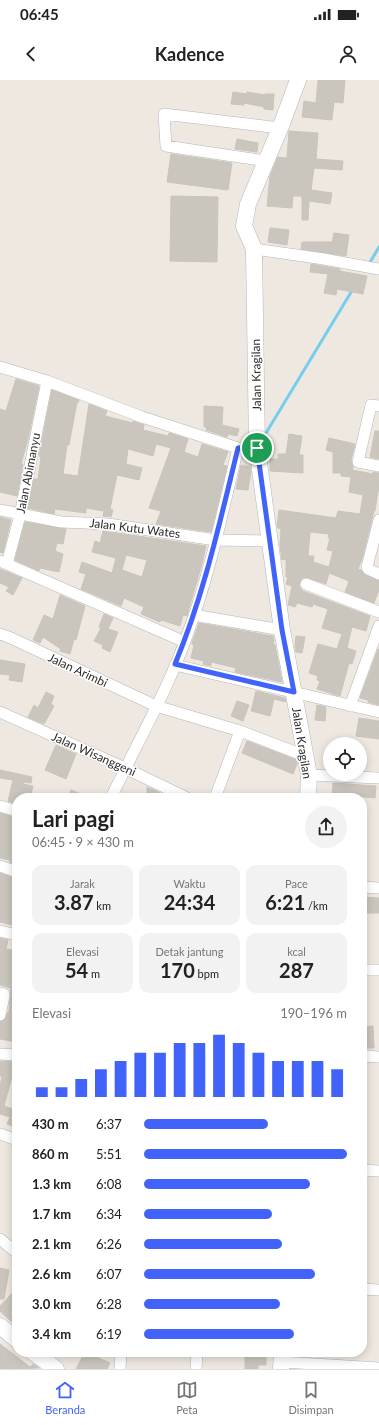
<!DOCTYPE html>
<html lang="id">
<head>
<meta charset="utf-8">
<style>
	:root { --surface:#fff; --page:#f2f2f2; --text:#222; --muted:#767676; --line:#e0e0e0; --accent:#4263fa }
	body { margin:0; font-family:Lato,sans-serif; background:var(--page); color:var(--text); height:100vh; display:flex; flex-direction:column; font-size:15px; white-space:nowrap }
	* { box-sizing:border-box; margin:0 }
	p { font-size:13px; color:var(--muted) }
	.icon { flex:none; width:22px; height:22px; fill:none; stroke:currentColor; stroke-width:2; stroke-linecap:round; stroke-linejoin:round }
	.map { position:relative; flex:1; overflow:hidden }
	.panel { position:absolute; left:12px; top:713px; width:355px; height:564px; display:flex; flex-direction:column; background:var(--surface); border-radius:16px; box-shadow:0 2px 10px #0003 }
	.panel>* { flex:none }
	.fabs { position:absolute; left:323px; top:657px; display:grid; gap:8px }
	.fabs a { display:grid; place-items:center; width:44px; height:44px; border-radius:50%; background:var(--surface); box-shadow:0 2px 10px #0003; font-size:20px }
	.pin { position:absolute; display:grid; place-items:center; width:34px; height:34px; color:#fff; margin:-17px; border:2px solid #fff; border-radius:50%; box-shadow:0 1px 4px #0007 }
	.round { display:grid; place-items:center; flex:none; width:42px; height:42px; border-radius:21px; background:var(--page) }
	.head { display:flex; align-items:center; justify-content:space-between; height:68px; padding:0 20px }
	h1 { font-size:22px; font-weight:700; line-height:30px }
	.metrics { display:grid; grid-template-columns:repeat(3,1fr); gap:6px; height:68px; padding:4px 20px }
	.metrics div { display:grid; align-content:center; border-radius:10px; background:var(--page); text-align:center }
	.metrics b { font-size:20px; font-weight:700 }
	.metrics small { font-size:11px; font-weight:400 }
	.metrics p { font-size:11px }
	.chart { height:112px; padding:8px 20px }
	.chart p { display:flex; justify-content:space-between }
	.chart svg { width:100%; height:72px; margin-top:4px; stroke:var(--accent); stroke-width:6 }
	ul { padding:0 20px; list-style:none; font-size:13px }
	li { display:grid; grid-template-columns:64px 48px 1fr; align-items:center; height:30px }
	li i { height:10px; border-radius:5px; background:var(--accent) }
	.status { display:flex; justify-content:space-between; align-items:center; height:28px; padding:0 20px; background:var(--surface); direction:ltr }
	.status svg { height:11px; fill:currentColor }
	header { display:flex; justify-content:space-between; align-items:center; height:52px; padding:0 20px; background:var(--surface); font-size:18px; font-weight:700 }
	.menu { display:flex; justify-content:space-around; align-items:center; height:56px; border-top:1px solid var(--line); background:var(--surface); font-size:11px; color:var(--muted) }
	.menu a { display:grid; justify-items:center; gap:2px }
	.menu .current { color:var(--accent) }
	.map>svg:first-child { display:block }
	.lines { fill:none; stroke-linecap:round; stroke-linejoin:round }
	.stream { stroke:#74ceef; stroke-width:3 }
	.building { fill:#cac6be; stroke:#cac4b9; fill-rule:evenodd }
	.street-casing { stroke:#b3b6c0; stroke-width:12 }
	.secondary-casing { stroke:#b3b6c0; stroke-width:17 }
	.street { stroke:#fff; stroke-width:11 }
	.secondary { stroke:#fff; stroke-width:16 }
	.route-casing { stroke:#fff; stroke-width:8 }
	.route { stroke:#4263fa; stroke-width:5 }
	.labels { text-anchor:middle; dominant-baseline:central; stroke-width:3; stroke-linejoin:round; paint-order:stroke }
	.street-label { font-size:12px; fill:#2d2d2d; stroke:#fff }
</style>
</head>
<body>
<div class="status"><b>06:45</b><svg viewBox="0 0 49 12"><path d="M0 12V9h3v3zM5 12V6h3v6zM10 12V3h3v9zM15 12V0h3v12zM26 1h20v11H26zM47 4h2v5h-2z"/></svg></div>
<header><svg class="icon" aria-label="back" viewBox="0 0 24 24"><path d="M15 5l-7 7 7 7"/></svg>Kadence<svg class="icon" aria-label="person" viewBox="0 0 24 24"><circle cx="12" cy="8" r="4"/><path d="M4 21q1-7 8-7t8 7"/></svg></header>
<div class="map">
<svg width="379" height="1289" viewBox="0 0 379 1289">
	<rect width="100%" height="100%" fill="#eee8e0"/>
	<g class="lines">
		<path class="stream" d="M369,184L379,167
			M263,358L353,209"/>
	</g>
	<path class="building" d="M318,0H345L343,23L334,22L332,40L302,37L304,21L316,23Z
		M233,12L247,14V12L265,15V14H274L273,30L264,29V27L244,23V25L231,24Z
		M289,51L318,53L316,79L343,81L342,90L314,88L311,110L332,113L330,124L309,121L308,140H302V116H293L292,128L267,126L270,96L278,77L287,78Z
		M237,59L258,63L257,72L235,69Z
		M171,74L232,83L228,110L167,102Z
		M171,116L218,117L217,182L170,181Z
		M270,148L289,150L287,165L268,162Z
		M334,153L349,155L346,176L301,169L302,162H332Z
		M311,184L340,189V191L367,196L363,214L337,209L336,215L324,213L328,194L310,192Z
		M16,299L39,306L28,359L21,384H23L17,416L0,412V329L6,331Z
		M52,310L79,320L78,323L77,322L69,365H67L63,394L78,396L89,324L107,331L105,336L133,343V341L144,345L143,350L168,356L169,353L188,359L184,372L198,377L202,364L228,372L223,385L227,386L211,452L156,444L161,431L149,428L171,368L156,364L153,376L128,369L126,384L142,388L139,400L117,395L110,429L113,430L111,437L103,436L104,431L86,428V433L55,429L54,434L28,428L34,399H38L41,377L39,376Z
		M204,326L223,327L222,345L239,349L237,356L228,354L227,357L206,350L207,347H204Z
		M375,351H379V379L370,377Z
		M289,354L302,356L299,375H303V393L270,391V379H278V374H286Z
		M329,358L355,364L351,380L353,387L351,397L341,396V393H333V372L326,370Z
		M241,385L250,387L251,392L248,410L236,409Z
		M352,390L373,394V392L379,393V411H378L375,431H374L362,479L358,489L361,490L365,495L379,501V510L374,523L345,512L349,501L329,493L326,504L305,497L301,499L299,505L300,508L303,511L370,536L366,551L352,547L347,568L356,571L352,584L349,583L340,616L317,609L320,601L317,600L318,596L309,593L318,564L337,569L342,554L322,548L328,529L313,524L312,527L297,523L295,527L288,525L292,506L286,504L288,497H286V479L282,480L280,465L281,449L278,448L277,446L279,430L336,438L338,431L360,434L363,415L349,412ZM310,452L329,454L328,458H330L327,470L333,471L329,487L313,482L314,476H308Z
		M0,437L11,440L3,473L0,472Z
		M25,442L66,449L63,464L57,463L55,471L63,474L59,492L40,488L39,491L15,480Z
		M103,451L206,466L202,484L189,528L187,536L183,535L180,546L161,540L160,542L141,534L144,527L124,518L121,526L81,509L86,494L79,492L82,482L112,493L116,478L92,472L95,461L100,463ZM126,475L147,480L142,497L122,490Z
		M0,489L22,498L13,515L6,511L9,507L0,503Z
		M60,515L85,526L76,560L74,559L70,574L60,571L61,569L43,557L40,563L33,560L44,535L53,539Z
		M104,534L113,538L108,549L118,552L110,572L102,568L103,565L94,561L101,548L99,547Z
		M199,543L273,556L274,560L273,564L275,565L282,602L235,592L236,588L228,586L211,582V586L203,584L204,581L191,578L194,565L192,564V563Z
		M296,556L305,557L302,573L296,572L295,566Z
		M378,569H379V625L368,622V620L360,618Z
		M0,580L25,584L22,602L9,600L10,595L0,594Z
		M256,611L285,618L286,622L274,619L270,636L251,631Z
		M46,612L54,616L51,624L54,626L44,644L28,637L34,625L38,628Z
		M237,621L249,625L243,641L231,636Z
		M317,625L326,627L325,641L315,640Z
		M359,638L379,641V659L356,656Z
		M247,661L297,680V684L293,694L242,673Z
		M56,665L76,674L66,699L45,690Z
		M0,690L32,697L31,703L23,702V704L33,706L30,718H17V724L8,721L13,700L0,698Z
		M333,703L376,706L375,718L354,716V718H332Z
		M147,707L160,713L161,718H147Z
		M71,710L91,718H68Z
		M0,733L17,738V785L10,782V780L0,778Z
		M0,793L17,799V826L12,845L0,842Z
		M362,817L379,818V833H362Z
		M0,858L8,860L6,869L17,871V962L0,959V942L5,939L8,932H9L11,908L0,905Z
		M373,946L374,968H362V947Z
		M0,981L17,982V1000H11L4,1026L12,1029L15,1018H17V1041L15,1047L7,1044L10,1037L0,1034V1005L2,997L0,996Z
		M0,1188L9,1190L4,1219H0Z
		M17,1208V1225L13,1229L17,1233V1239L13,1243L0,1231V1226Z
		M0,1264L30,1287L33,1284L39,1288L0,1289Z
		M85,1272L110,1283L107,1289H76Z
		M245,1272H266V1285H258V1289H245Z"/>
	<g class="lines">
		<g class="street-casing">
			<path id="street" d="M266,81L166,66L164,34L280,48
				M254,169L324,179L379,189
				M0,287L47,301L142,337L238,368H257
				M379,326L371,325L358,382L379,386
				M0,430L61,442L108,444L216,460L270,461
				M379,440L367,487L368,489L379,494
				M0,481L185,562
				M7,484L20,435L47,301
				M306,504L379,532
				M199,536L282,550
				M0,554L11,558L156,626L240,651L305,676
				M175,585L379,632
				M350,626L379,546
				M0,632L125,688L187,718
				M309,695L379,698
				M111,718C137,663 168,610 188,553C210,493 223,430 238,368
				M215,718L240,651
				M0,726L17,731
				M0,786L17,792
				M362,807L379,808
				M0,851L17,855
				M362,890H379
				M0,913L4,914V916L0,935
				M0,974L17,975
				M362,976L379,977
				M0,1054L17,1060
				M362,1090L379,1091
				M0,1159L17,1173
				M362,1209L379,1210
				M282,1282L379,1288
				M120,1289L121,1272
				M196,1289L197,1272"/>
		</g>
		<g class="secondary-casing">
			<path id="secondary" d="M298,0L281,46L248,124L244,146L254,169L257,368L282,550L309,695L308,718
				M0,1246L17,1260
				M33,1272L56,1289
				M281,1289L282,1272"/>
		</g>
		<use href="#street" class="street"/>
		<use href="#secondary" class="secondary"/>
	</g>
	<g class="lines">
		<g class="route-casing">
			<path id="route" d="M238,368H257L282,550L294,612L175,584C204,515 220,441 238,368Z"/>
		</g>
		<use href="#route" class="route"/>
	</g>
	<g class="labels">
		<g class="street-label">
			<text transform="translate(256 295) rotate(-91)">Jalan Kragilan</text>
			<text transform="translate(28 393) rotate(-79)">Jalan Abimanyu</text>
			<text transform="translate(135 448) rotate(7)">Jalan Kutu Wates</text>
			<text transform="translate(78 590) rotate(25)">Jalan Arimbi</text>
			<text transform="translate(302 663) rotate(81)">Jalan Kragilan</text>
			<text transform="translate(94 674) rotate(24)">Jalan Wisanggeni</text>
		</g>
	</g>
</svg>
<div class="fabs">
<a><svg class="icon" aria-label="locate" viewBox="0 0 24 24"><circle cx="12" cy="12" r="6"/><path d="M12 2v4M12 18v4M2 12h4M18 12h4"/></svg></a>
</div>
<div class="pin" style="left:257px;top:368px;background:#1e9e55"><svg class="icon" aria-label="arrive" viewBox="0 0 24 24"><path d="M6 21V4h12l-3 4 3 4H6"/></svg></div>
<section class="panel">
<div class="head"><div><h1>Lari pagi</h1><p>06:45 · 9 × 430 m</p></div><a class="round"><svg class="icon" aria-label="share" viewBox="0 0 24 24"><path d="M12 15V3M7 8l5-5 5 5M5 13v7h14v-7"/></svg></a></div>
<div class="metrics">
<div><p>Jarak</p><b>3.87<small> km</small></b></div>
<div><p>Waktu</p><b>24:34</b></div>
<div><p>Pace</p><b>6:21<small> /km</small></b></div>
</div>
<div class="metrics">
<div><p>Elevasi</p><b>54<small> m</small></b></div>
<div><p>Detak jantung</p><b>170<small> bpm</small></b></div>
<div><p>kcal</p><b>287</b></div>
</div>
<div class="chart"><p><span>Elevasi</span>190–196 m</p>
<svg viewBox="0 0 160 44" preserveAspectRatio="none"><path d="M5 44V38M15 44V38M25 44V33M35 44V27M45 44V22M55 44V17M65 44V17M75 44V11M85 44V11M95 44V6M105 44V11M115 44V17M125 44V22M135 44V22M145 44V22M155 44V27"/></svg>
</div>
<ul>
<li><b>430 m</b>6:37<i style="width:61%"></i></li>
<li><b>860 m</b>5:51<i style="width:100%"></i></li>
<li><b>1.3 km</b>6:08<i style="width:82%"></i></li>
<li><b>1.7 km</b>6:34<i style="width:63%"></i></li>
<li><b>2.1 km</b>6:26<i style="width:68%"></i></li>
<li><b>2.6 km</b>6:07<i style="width:84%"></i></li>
<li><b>3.0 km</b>6:28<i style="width:67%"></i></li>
<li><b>3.4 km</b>6:19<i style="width:74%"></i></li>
</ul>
</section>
</div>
<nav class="menu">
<a class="current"><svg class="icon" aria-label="home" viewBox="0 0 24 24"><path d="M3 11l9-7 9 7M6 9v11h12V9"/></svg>Beranda</a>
<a><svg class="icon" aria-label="map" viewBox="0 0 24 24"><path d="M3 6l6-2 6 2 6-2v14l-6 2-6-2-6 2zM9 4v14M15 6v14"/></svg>Peta</a>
<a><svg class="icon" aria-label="saved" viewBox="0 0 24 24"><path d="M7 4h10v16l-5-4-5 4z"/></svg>Disimpan</a>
</nav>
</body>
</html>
